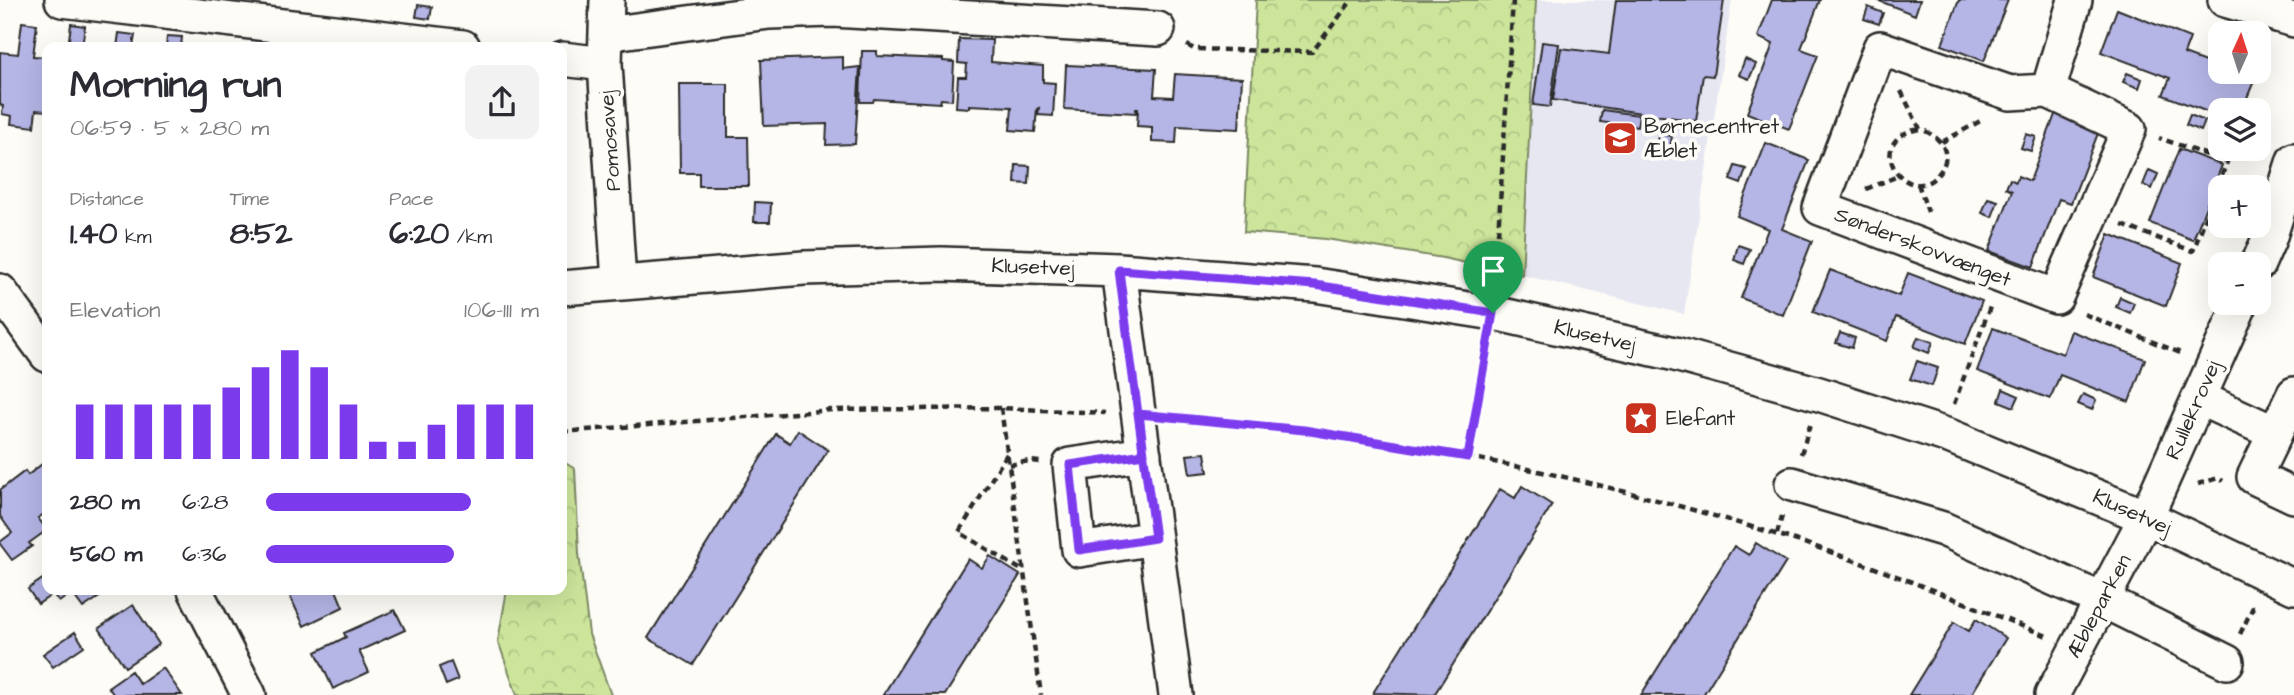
<!DOCTYPE html>
<html lang="en">
<head>
<meta charset="utf-8">
<style>
	:root { --surface:#fff; --page:#f2f2f3; --text:#2b2b33; --muted:#7c7c81; --accent:#7c3aed }
	body { margin:0; font-family:"Architects Daughter",sans-serif; background:var(--page); color:var(--text); height:100vh; display:flex; flex-direction:column; font-size:26px; white-space:nowrap }
	* { box-sizing:border-box; margin:0 }
	p { font-size:23px; color:var(--muted) }
	.icon { flex:none; width:38px; height:38px; fill:none; stroke:currentColor; stroke-width:2; stroke-linecap:round; stroke-linejoin:round }
	.map { position:relative; flex:1; overflow:hidden }
	.details { position:absolute; left:42px; top:42px; width:525px; height:553px; display:flex; flex-direction:column; background:var(--surface); border-radius:14px; box-shadow:0 7px 28px #0002 }
	.details>* { flex:none }
	.needle { width:46px; rotate:3deg }
	.fabs { position:absolute; left:2208px; top:21px; display:grid; gap:14px }
	.fabs a { display:grid; place-items:center; width:63px; height:63px; border-radius:14px; background:var(--surface); box-shadow:0 7px 28px #0002; font-size:35px }
	.pin { position:absolute; display:grid; place-items:center; width:60px; height:60px; color:#fff; margin:-72px -30px; border-radius:50% 50% 50% 0; rotate:-45deg; box-shadow:0 0 7px #0007 }
	.pin .icon { rotate:45deg }
	.round { display:grid; place-items:center; flex:none; width:74px; height:74px; border-radius:14px; background:var(--page) }
	.headline { display:flex; align-items:center; justify-content:space-between; height:119px; padding:0 28px }
	h1 { font-size:38px; font-weight:700; line-height:52px }
	.metrics { display:grid; grid-template-columns:repeat(3,1fr); gap:10px; height:119px; padding:7px 28px }
	.metrics div { display:grid; align-content:center }
	.metrics b { font-size:30px; font-weight:700 }
	.metrics small { font-size:19px; font-weight:400 }
	.metrics p { font-size:19px }
	.chart { height:196px; padding:14px 28px }
	.chart p { display:flex; justify-content:space-between }
	.chart svg { width:100%; height:126px; margin-top:7px; stroke:var(--accent); stroke-width:6 }
	ul { padding:0 28px; list-style:none; font-size:23px }
	li { display:grid; grid-template-columns:112px 84px 1fr; align-items:center; height:52px }
	li i { height:18px; border-radius:9px; background:var(--accent) }
	.map>svg:first-child { display:block }
	.built { fill:#e7e7f2 }
	.forest { fill:url(#forest-crowns); stroke:#7c8863; stroke-width:2 }
	.building { fill:#b5b5e6; stroke:#2b2b2b; stroke-width:2 }
	.lines { fill:none; stroke-linecap:round; stroke-linejoin:round }
	.minor-casing { stroke:#2b2b2b; stroke-width:38 }
	.path { stroke:#2b2b2b; stroke-width:4.5; stroke-dasharray:7 5; stroke-linecap:butt }
	.minor { stroke:#fdfcf7; stroke-width:33 }
	.route-casing { stroke:#fff; stroke-width:14 }
	.route { stroke:#7c3aed; stroke-width:9 }
	.labels { text-anchor:middle; dominant-baseline:central; stroke-width:7; stroke-linejoin:round; paint-order:stroke }
	.poi-label { font-size:21px; fill:#2b2b2b; stroke:#fdfcf7; text-anchor:start }
	.street-label { font-size:21px; fill:#2b2b2b; stroke:#fdfcf7 }
</style>
</head>
<body>
<div class="map">
<svg width="2294" height="695" viewBox="0 0 2294 695">
	<defs>
		<pattern id="forest-crowns" width="20" height="18" patternUnits="userSpaceOnUse" patternTransform="scale(1.75)"><rect width="20" height="18" fill="#cce59b"/><path d="M2 6a3 3 0 1 1 6 0M12 15a3 3 0 1 1 6 0" fill="none" stroke="#afc586"/></pattern>
	</defs>
	<rect width="100%" height="100%" fill="#fdfcf7"/>
	<filter id="ink" filterUnits="userSpaceOnUse"><feTurbulence type="fractalNoise" baseFrequency=".0143" numOctaves="2"/><feDisplacementMap in="SourceGraphic" scale="14" xChannelSelector="R" yChannelSelector="G"/><feConvolveMatrix kernelMatrix="1 2 1 2 8 2 1 2 1" color-interpolation-filters="sRGB"/></filter>
	<g filter="url(#ink)">
		<path class="built" d="M1536,0H1732L1684,314L1522,275Z"/>
		<path class="forest" d="M1256,0H1536L1522,275L1443,258L1326,239L1244,232Z
			M562,461L575,469L579,554L589,634L611,695H517L498,641L507,590H562Z"/>
		<path class="building" d="M1616,0H1724L1713,76L1703,75L1696,121L1553,100L1561,48L1609,54Z
			M1772,0H1820L1801,49L1818,55L1789,129L1747,113L1773,44L1758,37Z
			M1877,0H1920L1915,15Z
			M1959,0H2008L1984,61L1942,45Z
			M418,5L432,7L430,19L416,17Z
			M1868,7L1883,13L1879,24L1864,19Z
			M2117,9L2190,38L2184,54L2221,68V72H2231L2254,81L2242,110H2221V117L2163,95L2170,78L2101,52Z
			M22,22L37,24L33,56L47,57V111L36,110L34,127L11,124L12,116L2,114L3,106L0,105V52L18,54Z
			M71,24L85,26L82,47H68Z
			M119,33L135,35L133,47H117Z
			M167,36L182,37L181,47H166Z
			M959,39L992,40L991,62L1043,66V82L1055,83L1053,116L1038,115L1039,108L1037,109L1035,132L1010,130L1012,107L969,105V108L956,107L958,77H966L967,64L958,63Z
			M1542,42L1559,44L1550,107L1533,105Z
			M862,51H877V56L943,59V61L954,62L952,100L941,99L940,103L874,99L873,102H860Z
			M843,57V69L860,67L855,144L826,145L827,124L764,126L761,60Z
			M1745,59L1756,64L1749,79L1739,75Z
			M1066,65L1156,69L1154,96L1173,97L1175,74L1242,78L1239,129L1177,126L1176,143L1152,142V127L1137,126L1138,109H1136V113L1064,109Z
			M2127,73L2142,79L2139,88L2123,82Z
			M679,84H728V137H748L749,186H699V173H680Z
			M1602,110L1639,115L1637,127L1600,122Z
			M2056,112L2100,128L2071,203L2059,199L2033,267L1989,251L2012,191L2006,188L2010,179L2016,182L2018,176L2030,181Z
			M2190,115L2205,121L2201,131L2186,125Z
			M1659,134L1672,136L1669,156L1655,154Z
			M2026,134L2036,137L2031,151L2021,148Z
			M1766,143L1809,160L1782,229L1812,241L1783,315L1741,298L1768,229L1737,216Z
			M2179,149L2222,165L2193,240L2150,223Z
			M1016,165L1030,166L1029,184L1015,183Z
			M1735,166L1746,169L1741,184L1730,180Z
			M2149,170L2158,174L2152,189L2143,185Z
			M1988,198L1998,201L1992,217L1982,213Z
			M755,202L771,203L770,222H754Z
			M2109,234L2182,263L2166,306L2093,277Z
			M1738,245L1750,249L1744,264L1734,260Z
			M1830,270L1899,296L1908,273L1982,301L1965,344L1896,317L1887,341L1813,312Z
			M2120,297L2134,303L2130,313L2116,307Z
			M1993,328L2063,354L2071,331L2145,359L2129,402L2060,375L2050,399L1977,371Z
			M1840,333L1855,338L1852,348L1836,343Z
			M1918,337L1933,342L1929,353L1914,347Z
			M1917,361L1938,368L1932,386L1910,379Z
			M2003,389L2019,396L2014,407L1999,401Z
			M2083,394L2096,400L2092,410L2078,404Z
			M798,430L828,450L693,665L648,638L776,434L790,443Z
			M1205,453L1208,472L1190,474L1187,455Z
			M47,460V512L38,518L47,530L29,543L32,546L12,560L0,544V542L12,533L0,516V490L25,471L28,475Z
			M1522,486L1552,505L1434,695L1373,693L1500,489L1515,498Z
			M1756,543L1786,562L1703,695H1641L1734,546L1749,555Z
			M990,556L1020,575L945,695H883L968,559L982,568Z
			M47,576V590H110L83,608L72,593L59,602L53,594L38,604L28,589Z
			M287,590H336L343,607L304,626Z
			M133,605L159,644L125,667L99,628Z
			M395,610L405,630L359,651L369,672L333,689L316,652L346,637L344,633Z
			M1976,619L2006,638L1971,695H1909L1954,622L1969,631Z
			M75,632L84,646L53,667L43,654Z
			M451,662L458,680L446,685L439,667Z
			M163,668L182,695H114L108,687L131,671L140,684Z"/>
		<g class="lines">
			<g class="minor-casing">
				<path id="minor" d="M62,0L463,47
					M607,0L605,64L619,282
					M2225,0L2294,20
					M606,34L769,12L833,10L1158,29
					M1880,48L2010,93L2048,91L2129,129L2056,297L1820,208Z
					M562,59L605,64
					M2048,91L2075,0
					M2258,264L2269,239L2294,160
					M1119,270L1176,695
					M562,288L804,268L941,264L1119,270L1315,285L1494,313L1675,354L1819,394L1949,436L2146,517L2294,587
					M0,291L47,355
					M2294,394L2254,477L2294,496
					M2199,398L2275,433
					M1144,454L1070,465L1079,550L1155,538
					M1792,484L1943,529L2102,600L2227,662
					M195,590L249,695
					M2052,695L2146,517L2241,303"/>
			</g>
			<path class="path" d="M1187,45L1194,49L1312,52L1352,0
				M1901,91L1920,129C1939,135 1955,153 1939,173C1908,212 1858,138 1920,129
				M1942,142L1984,119
				M1918,184L1928,212
				M1866,189L1898,176
				M2122,225L2193,251L2227,162L2159,138
				M1495,282L1513,0
				M2084,314L2183,354
				M1954,404L1990,307
				M1001,408L1041,695
				M1170,417C1269,427 1369,438 1468,457C1571,476 1674,503 1775,534C1867,562 1957,600 2047,636
				M562,432L832,410L1001,408L1105,413
				M1007,454L959,532L1023,571
				M1801,454L1810,425
				M1468,457L1488,343
				M1009,465L1029,461L1040,462
				M2198,484L2218,478L2223,481
				M1777,534L1782,516
				M2240,634L2253,607L2256,606"/>
			<use href="#minor" class="minor"/>
		</g>
	</g>
	<g class="lines" filter="url(#ink)">
		<g class="route-casing">
			<path id="route" d="M1493,313L1468,457L1304,430L1139,414L1144,454L1070,465L1079,550L1155,538C1143,448 1130,359 1119,270L1315,285L1493,313"/>
		</g>
		<use href="#route" class="route"/>
	</g>
	<defs>
		<g id="school-square" transform="scale(1.75)"><rect x="-9" y="-9" width="18" height="18" rx="4" fill="#c8321e" stroke="#fdfcf7"/><path d="M0-5L7-2L0 1L-7-2ZM-4 1L0 2.5L4 1V4Q0 6-4 4Z" fill="#fff"/></g>
		<g id="sight-square" transform="scale(1.75)"><rect x="-9" y="-9" width="18" height="18" rx="4" fill="#c8321e" stroke="#fdfcf7"/><path d="M0-6L1.8-2.2L6-1.7L2.9 1.2L3.7 5.4L0 3.3L-3.7 5.4L-2.9 1.2L-6-1.7L-1.8-2.2Z" fill="#fff"/></g>
	</defs>
	<g fill-rule="evenodd">
		<use href="#school-square" x="1620" y="138"/>
		<use href="#sight-square" x="1641" y="418"/>
	</g>
	<g class="labels">
		<g class="poi-label">
			<text x="1644" y="126">Børnecentret<tspan x="1644" dy="24">Æblet</tspan></text>
			<text x="1666" y="418">Elefant</text>
		</g>
		<g class="street-label">
			<text transform="translate(610 141) rotate(-94)">Pomosavej</text>
			<text transform="translate(1923 247) rotate(21)">Sønderskovvænget</text>
			<text transform="translate(1033 267) rotate(2)">Klusetvej</text>
			<text transform="translate(1595 336) rotate(13)">Klusetvej</text>
			<text transform="translate(2193 410) rotate(-66)">Rullekrovej</text>
			<text transform="translate(2132 512) rotate(24)">Klusetvej</text>
			<text transform="translate(2099 606) rotate(-62)">Æbleparken</text>
		</g>
	</g>
</svg>
<div class="fabs">
<a><svg class="needle" viewBox="-14 -14 28 28"><path d="M0-13l5 13h-10z" fill="#e53935"/><path d="M0 13l5-13h-10z" fill="#7c7c81"/></svg></a>
<a><svg class="icon" aria-label="layers" viewBox="0 0 24 24"><path d="M12 4l9 5-9 5-9-5zM3 14l9 5 9-5"/></svg></a>
<a>+</a>
<a>−</a>
</div>
<div class="pin" style="left:1493px;top:313px;background:#1e9e55"><svg class="icon" aria-label="arrive" viewBox="0 0 24 24"><path d="M6 21V4h12l-3 4 3 4H6"/></svg></div>
<section class="details">
<div class="headline"><div><h1>Morning run</h1><p>06:59 · 5 × 280 m</p></div><a class="round"><svg class="icon" aria-label="share" viewBox="0 0 24 24"><path d="M12 15V3M7 8l5-5 5 5M5 13v7h14v-7"/></svg></a></div>
<div class="metrics">
<div><p>Distance</p><b>1.40<small> km</small></b></div>
<div><p>Time</p><b>8:52</b></div>
<div><p>Pace</p><b>6:20<small> /km</small></b></div>
</div>
<div class="chart"><p><span>Elevation</span>106–111 m</p>
<svg viewBox="0 0 160 44" preserveAspectRatio="none"><path d="M5 44V25M15 44V25M25 44V25M35 44V25M45 44V25M55 44V19M65 44V12M75 44V6M85 44V12M95 44V25M105 44V38M115 44V38M125 44V32M135 44V25M145 44V25M155 44V25"/></svg>
</div>
<ul>
<li><b>280 m</b>6:28<i style="width:75%"></i></li>
<li><b>560 m</b>6:36<i style="width:69%"></i></li>
</ul>
</section>
</div>
</body>
</html>
